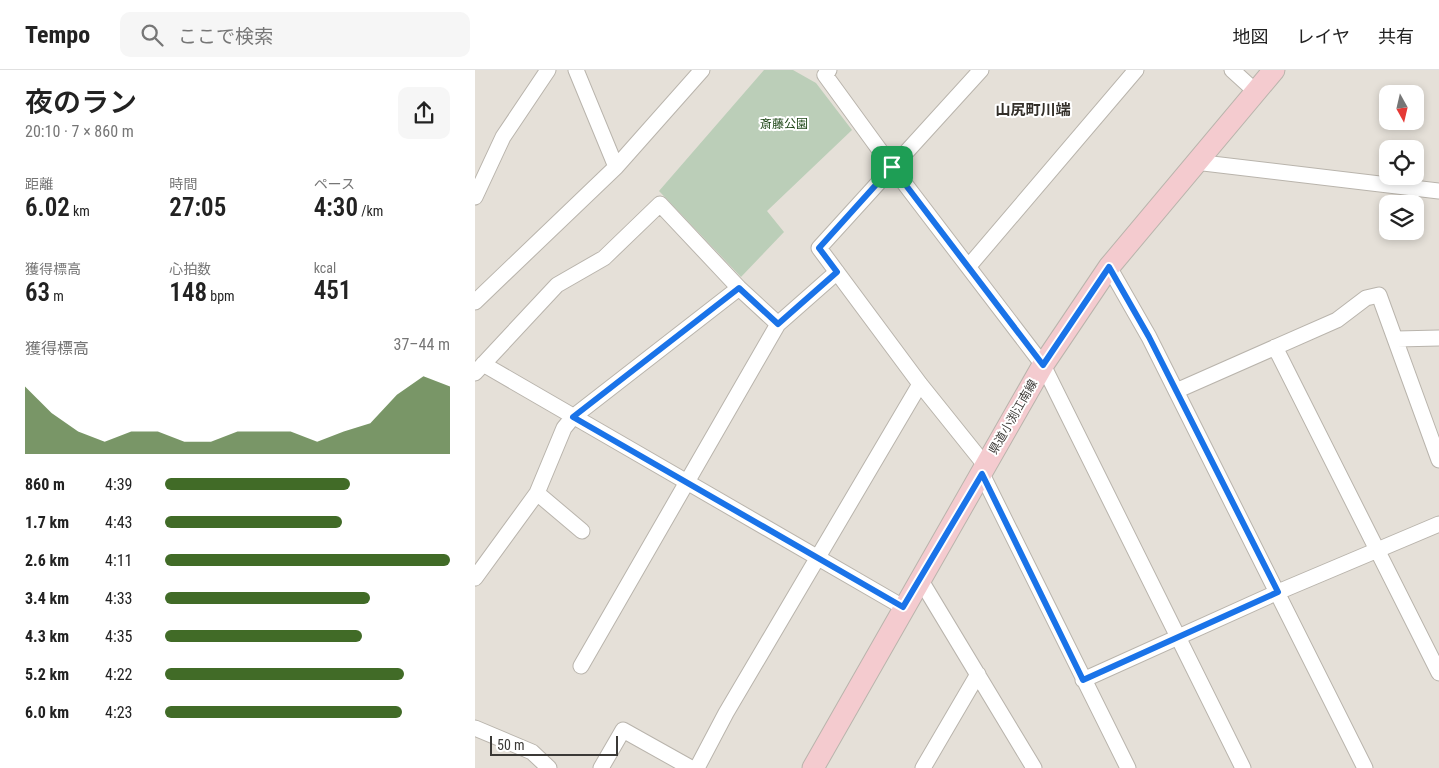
<!DOCTYPE html>
<html lang="ja">
<head>
<meta charset="utf-8">
<style>
	:root { --surface:#fff; --page:#f6f6f6; --text:#222; --muted:#767676; --line:#e0e0e0; --accent:#416b27 }
	body { margin:0; font-family:"Roboto Condensed","Noto Sans JP",sans-serif; background:var(--page); color:var(--text); height:100vh; display:flex; flex-direction:column; font-size:19px; white-space:nowrap }
	* { box-sizing:border-box; margin:0 }
	p { font-size:16px; color:var(--muted) }
	.icon { flex:none; width:28px; height:28px; fill:none; stroke:currentColor; stroke-width:2; stroke-linecap:round; stroke-linejoin:round }
	.map { position:relative; flex:1; overflow:hidden }
	.panel { display:flex; flex-direction:column; background:var(--surface); width:475px }
	.panel>* { flex:none }
	.needle { width:32px; rotate:172deg }
	.fabs { position:absolute; left:904px; top:15px; display:grid; gap:10px }
	.fabs a { display:grid; place-items:center; width:45px; height:45px; border-radius:10px; background:var(--surface); box-shadow:0 2px 8px #0003; font-size:25px }
	.scale { position:absolute; left:15px; bottom:12px; width:128px; box-sizing:border-box; padding-left:5px; border:2px solid #3b3936; border-top:0; font-size:14px; line-height:18px; white-space:nowrap; color:#3b3936; -webkit-text-stroke:4px #fff; paint-order:stroke }
	.pin { position:absolute; display:grid; place-items:center; width:42px; height:42px; color:#fff; margin:-21px; border-radius:10px; box-shadow:0 2px 8px #0006 }
	.round { display:grid; place-items:center; flex:none; width:52px; height:52px; border-radius:10px; background:var(--page) }
	.overview { display:flex; align-items:center; justify-content:space-between; height:85px; padding:0 25px }
	h1 { font-size:28px; font-weight:600; line-height:38px }
	.stats { display:grid; grid-template-columns:repeat(3,1fr); gap:8px; height:85px; padding:5px 25px }
	.stats div { display:grid; align-content:center }
	.stats b { font-size:25px; font-weight:600 }
	.stats small { font-size:14px; font-weight:400 }
	.stats p { font-size:14px }
	.chart { height:140px; padding:10px 25px }
	.chart p { display:flex; justify-content:space-between }
	.chart svg { width:100%; height:90px; margin-top:5px; fill:var(--accent); opacity:.7 }
	ul { padding:0 25px; list-style:none; font-size:16px }
	li { display:grid; grid-template-columns:80px 60px 1fr; align-items:center; height:38px }
	li i { height:12px; border-radius:6px; background:var(--accent) }
	header { display:flex; align-items:center; gap:30px; box-sizing:border-box; height:70px; padding:0 25px; background:var(--surface); border-bottom:1px solid var(--line) }
	header strong { font-size:24px }
	nav { display:flex; gap:28px; margin-inline-start:auto; font-size:18px }
	.search { width:350px; height:45px; background:var(--page); display:flex; align-items:center; gap:12px; box-sizing:border-box; padding:0 18px; border-radius:10px; color:var(--muted); font-size:19px }
	main { display:flex; flex:1; min-height:0 }
	.map>svg:first-child { display:block }
	.green { fill:#bbceb8 }
	.lines { fill:none; stroke-linecap:round; stroke-linejoin:round }
	.minor-casing { stroke:#b9b4ac; stroke-width:17 }
	.secondary-casing { stroke:#b9b4ac; stroke-width:23 }
	.minor { stroke:#fff; stroke-width:15 }
	.secondary { stroke:#f4cbcf; stroke-width:21 }
	.route-casing { stroke:#fff; stroke-width:10 }
	.route { stroke:#1a73e8; stroke-width:6 }
	.labels { text-anchor:middle; dominant-baseline:central; stroke-width:4; stroke-linejoin:round; paint-order:stroke }
	.park-label { font-size:12px; fill:#1f4718; stroke:#fff }
	.street-label { font-size:12px; fill:#3b3936; stroke:#fff }
	.quarter-label { font-size:15px; font-weight:bold; fill:#332f29; stroke:#fff }
</style>
</head>
<body>
<header>
<strong>Tempo</strong>
<div class="search"><svg class="icon" aria-label="search" viewBox="0 0 24 24"><circle cx="10" cy="10" r="6"/><path d="M15 15l6 6"/></svg>ここで検索</div>
<nav><a>地図</a><a>レイヤ</a><a>共有</a></nav>
</header>
<main>
<section class="panel">
<div class="overview"><div><h1>夜のラン</h1><p>20:10 · 7 × 860 m</p></div><a class="round"><svg class="icon" aria-label="share" viewBox="0 0 24 24"><path d="M12 15V3M7 8l5-5 5 5M5 13v7h14v-7"/></svg></a></div>
<div class="stats">
<div><p>距離</p><b>6.02<small> km</small></b></div>
<div><p>時間</p><b>27:05</b></div>
<div><p>ペース</p><b>4:30<small> /km</small></b></div>
</div>
<div class="stats">
<div><p>獲得標高</p><b>63<small> m</small></b></div>
<div><p>心拍数</p><b>148<small> bpm</small></b></div>
<div><p>kcal</p><b>451</b></div>
</div>
<div class="chart"><p><span>獲得標高</span>37–44 m</p>
<svg viewBox="0 0 160 44" preserveAspectRatio="none"><path d="M0 44V11L10 24L20 33L30 38L40 33L50 33L60 38L70 38L80 33L90 33L100 33L110 38L120 33L130 29L140 15L150 6L160 11V44z"/></svg>
</div>
<ul>
<li><b>860 m</b>4:39<i style="width:65%"></i></li>
<li><b>1.7 km</b>4:43<i style="width:62%"></i></li>
<li><b>2.6 km</b>4:11<i style="width:100%"></i></li>
<li><b>3.4 km</b>4:33<i style="width:72%"></i></li>
<li><b>4.3 km</b>4:35<i style="width:69%"></i></li>
<li><b>5.2 km</b>4:22<i style="width:84%"></i></li>
<li><b>6.0 km</b>4:23<i style="width:83%"></i></li>
</ul>
</section>
<div class="map">
<svg width="964" height="698" viewBox="0 0 964 698">
	<rect width="100%" height="100%" fill="#e5e0d8"/>
	<path class="green" d="M289,0H318L341,13L377,60L292,141L309,162L266,207L184,121Z"/>
	<g class="lines">
		<g class="minor-casing">
			<path id="minor" d="M101,0L141,97
				M354,0L350,5L417,97L568,295L768,698
				M506,0L344,178L445,314L510,395
				M757,0L780,21
				M720,92L964,121
				M0,127L28,67L73,0
				M494,196L661,0
				M634,197L674,267L890,698
				M0,232L141,97L227,0
				M922,269L964,268
				M800,277L964,603
				M8,294L428,537
				M0,303L82,215L129,188L185,134L264,218L303,254
				M701,321L862,250L891,228L904,225L964,390
				M507,404L653,698
				M62,423L107,461
				M0,508L62,423L89,358L98,347L264,218
				M445,509L559,698
				M106,596L303,254L362,202
				M608,610L803,522L964,454
				M0,658L57,682L74,698
				M126,698L148,660L216,698
				M222,698L251,643L445,314
				M448,698L503,604"/>
		</g>
		<g class="secondary-casing">
			<path id="secondary" d="M338,698L568,295L634,197L799,0"/>
		</g>
		<use href="#minor" class="minor"/>
		<use href="#secondary" class="secondary"/>
	</g>
	<g class="lines">
		<g class="route-casing">
			<path id="route" d="M417,97L568,295L634,197L674,267L803,522L608,610L507,404L428,537L98,347L264,218L303,254L362,202L344,178Z"/>
		</g>
		<use href="#route" class="route"/>
	</g>
	<g class="labels">
		<g class="park-label">
			<text x="309" y="54">斎藤公園</text>
		</g>
		<g class="street-label">
			<text transform="translate(538 347) rotate(-60)">県道小渕江南線</text>
		</g>
		<g class="quarter-label">
			<text x="558" y="40">山尻町川端</text>
		</g>
	</g>
</svg>
<div class="fabs">
<a><svg class="needle" viewBox="-14 -14 28 28"><path d="M0-13l5 13h-10z" fill="#e53935"/><path d="M0 13l5-13h-10z" fill="#767676"/></svg></a>
<a><svg class="icon" aria-label="locate" viewBox="0 0 24 24"><circle cx="12" cy="12" r="6"/><path d="M12 2v4M12 18v4M2 12h4M18 12h4"/></svg></a>
<a><svg class="icon" aria-label="layers" viewBox="0 0 24 24"><path d="M12 4l9 5-9 5-9-5zM3 14l9 5 9-5"/></svg></a>
</div>
<div class="scale">50 m</div>
<div class="pin" style="left:417px;top:97px;background:#1e9e55"><svg class="icon" aria-label="arrive" viewBox="0 0 24 24"><path d="M6 21V4h12l-3 4 3 4H6"/></svg></div>
</div>
</main>
</body>
</html>
